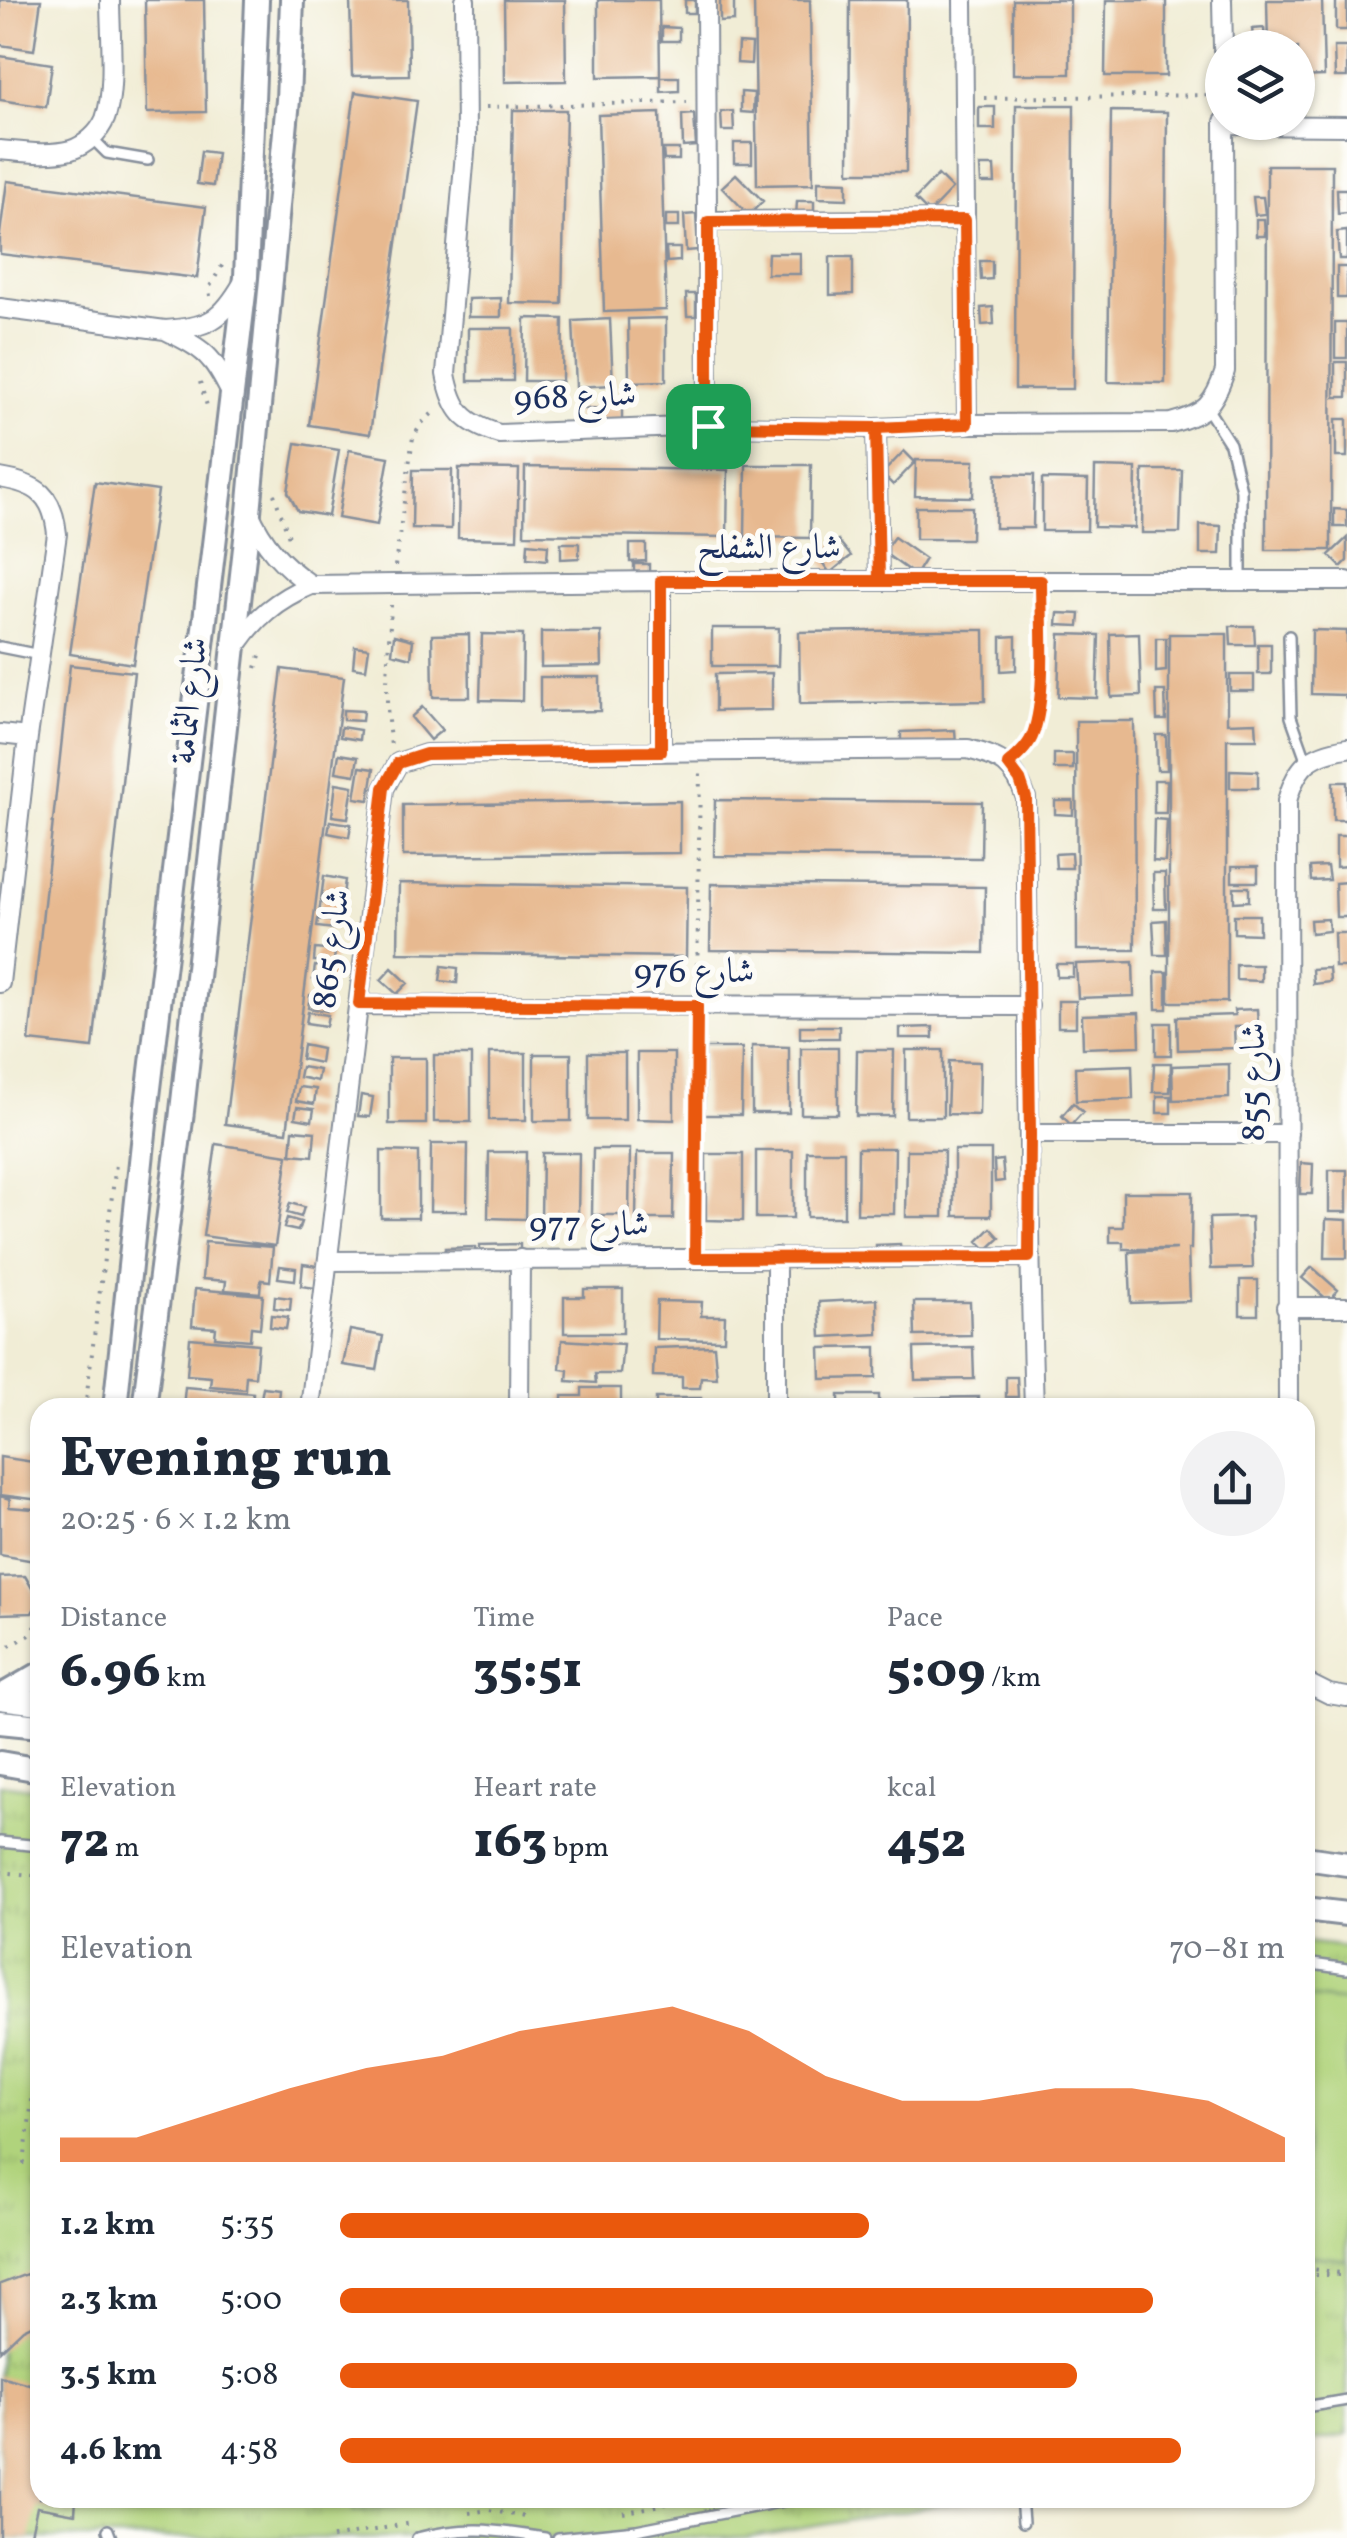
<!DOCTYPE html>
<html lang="en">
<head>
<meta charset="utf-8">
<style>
	:root { --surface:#fff; --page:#f2f2f3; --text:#1f2937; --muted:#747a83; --accent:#ea580c }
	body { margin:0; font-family:Vollkorn,Amiri,serif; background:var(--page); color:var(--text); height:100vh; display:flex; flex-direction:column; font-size:38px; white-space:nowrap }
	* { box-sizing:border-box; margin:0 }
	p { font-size:32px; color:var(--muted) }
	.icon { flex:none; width:55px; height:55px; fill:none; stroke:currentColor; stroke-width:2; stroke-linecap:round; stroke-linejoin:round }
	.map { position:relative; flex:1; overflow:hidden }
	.drawer { position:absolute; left:30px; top:1398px; width:1285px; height:1110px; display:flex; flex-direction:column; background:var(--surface); border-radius:30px; box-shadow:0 2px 8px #0004 }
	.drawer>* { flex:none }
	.controls { position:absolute; left:1205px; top:30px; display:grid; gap:20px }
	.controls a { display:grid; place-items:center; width:110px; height:110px; border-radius:50%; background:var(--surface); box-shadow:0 2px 8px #0004; font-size:50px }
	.pin { position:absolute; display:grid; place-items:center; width:85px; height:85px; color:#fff; margin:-42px; border-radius:20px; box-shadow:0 5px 15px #0006 }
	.round { display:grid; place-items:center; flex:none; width:105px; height:105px; border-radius:52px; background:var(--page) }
	.summary { display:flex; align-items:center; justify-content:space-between; height:170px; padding:0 30px }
	h1 { font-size:55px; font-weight:800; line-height:75px }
	.stats { display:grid; grid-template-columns:repeat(3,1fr); gap:15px; height:170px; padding:10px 30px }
	.stats div { display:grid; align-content:center }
	.stats b { font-size:50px; font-weight:800 }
	.stats small { font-size:28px; font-weight:400 }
	.stats p { font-size:28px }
	.chart { height:280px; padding:20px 30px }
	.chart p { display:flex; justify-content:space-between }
	.chart svg { width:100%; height:180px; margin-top:10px; fill:var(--accent); opacity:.7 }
	ul { padding:0 30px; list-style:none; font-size:32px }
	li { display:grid; grid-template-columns:160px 120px 1fr; align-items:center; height:75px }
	li i { height:25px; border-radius:12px; background:var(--accent) }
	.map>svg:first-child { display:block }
	.grass { fill:url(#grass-tufts); stroke:#66816d; stroke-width:2.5 }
	.garden { fill:#b0d37c; stroke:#66816d; stroke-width:2.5 }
	.building { fill:#e7b990 }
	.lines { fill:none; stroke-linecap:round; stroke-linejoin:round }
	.service-casing { stroke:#868e9a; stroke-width:14 }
	.minor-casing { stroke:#868e9a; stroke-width:22 }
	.tertiary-casing { stroke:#868e9a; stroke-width:28 }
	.path { stroke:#868e9a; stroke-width:4; stroke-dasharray:2.5 8; stroke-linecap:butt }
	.service { stroke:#fff; stroke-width:9 }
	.minor { stroke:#fff; stroke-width:18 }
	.tertiary { stroke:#fff; stroke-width:22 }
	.route-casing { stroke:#fff; stroke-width:20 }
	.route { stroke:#ea580c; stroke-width:12 }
	.labels { text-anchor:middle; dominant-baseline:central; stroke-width:10; stroke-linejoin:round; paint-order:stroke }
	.street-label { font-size:35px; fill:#1b2f5e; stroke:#fdfcf7 }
</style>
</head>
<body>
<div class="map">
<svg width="1347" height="2538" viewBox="0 0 1347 2538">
	<defs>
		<pattern id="grass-tufts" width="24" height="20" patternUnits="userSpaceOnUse" patternTransform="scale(2.5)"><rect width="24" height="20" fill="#b0d37c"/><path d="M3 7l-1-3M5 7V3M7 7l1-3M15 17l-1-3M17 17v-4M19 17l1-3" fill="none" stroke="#97b56e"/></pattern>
	</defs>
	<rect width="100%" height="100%" fill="#fdfcf7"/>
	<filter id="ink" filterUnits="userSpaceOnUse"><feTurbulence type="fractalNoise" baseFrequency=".01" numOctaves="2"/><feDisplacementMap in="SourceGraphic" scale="20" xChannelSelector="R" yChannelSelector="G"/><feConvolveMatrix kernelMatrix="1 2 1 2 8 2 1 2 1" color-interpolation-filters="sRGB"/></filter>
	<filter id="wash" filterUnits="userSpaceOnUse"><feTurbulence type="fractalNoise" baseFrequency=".0048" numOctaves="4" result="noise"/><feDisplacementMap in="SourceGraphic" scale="40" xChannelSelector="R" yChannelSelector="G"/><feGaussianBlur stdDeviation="2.25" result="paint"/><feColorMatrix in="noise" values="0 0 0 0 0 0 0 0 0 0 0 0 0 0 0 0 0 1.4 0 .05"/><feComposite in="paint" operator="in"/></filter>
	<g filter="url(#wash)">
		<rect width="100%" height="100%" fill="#f1edd6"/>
		<path class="grass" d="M0,1784L40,1789V2498H982L745,2538H0Z
			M1305,1942L1347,1947V2435L1305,2442Z"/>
		<path class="garden" d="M1305,1997L1347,2002V2260L1305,2255Z
			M352,2498H466L354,2511Z"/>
		<g id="blocks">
			<path class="building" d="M0,0H41L34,50L0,45Z
				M145,0H204L206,112L147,113Z
				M350,0H408L409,75L352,76Z
				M504,0H565L566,81L505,82Z
				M598,0H659L660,76L598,77Z
				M685,0H695V13H685Z
				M720,0H734V21L720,22Z
				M754,0H810L813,184L757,185Z
				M850,0H907L906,172H849Z
				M1013,0H1070V74H1013Z
				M1106,0H1166V76H1105Z
				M1267,0H1322L1324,76L1298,77V48H1268Z
				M1336,0H1347V30H1336Z
				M662,27L679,28V41H662Z
				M1264,28L1265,43L1254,44L1252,29Z
				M738,43L752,44L751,64L737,63Z
				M1334,47H1347V77H1335Z
				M0,56L52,64L46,107L0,100Z
				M661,77H679V91L661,92Z
				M355,92L417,101L370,434L309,425Z
				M741,92L754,93L753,113L741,112Z
				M1016,105H1074L1073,389H1015Z
				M979,107H995V129H979Z
				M513,110H566L562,304L509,303Z
				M733,111L734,131H722L721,112Z
				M1111,111L1167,112L1165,383L1108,382Z
				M660,113L666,310L604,312L598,115Z
				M694,114L696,146L683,147L682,115Z
				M734,143H752V163H734Z
				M663,149H679V160H664Z
				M201,151L217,153L213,186L197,184Z
				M1267,165H1332L1331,550H1266Z
				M980,166H994L995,183H981Z
				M736,174L763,201L749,215L722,187Z
				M938,175L952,189L929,213L915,199Z
				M7,181L206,207L197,278L0,254V234Z
				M818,181L847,182V199L818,198Z
				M1337,189H1347V213L1338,214Z
				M1253,197H1263L1265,214L1255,215Z
				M797,201H814V218L796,217Z
				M696,214L698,250L686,251L684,215Z
				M666,215H679V227H666Z
				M1256,219H1264L1265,236H1256Z
				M1347,231V259H1339L1337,232Z
				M666,248H680V261L667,262Z
				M768,253H800V274H767Z
				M830,257H853V294L830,295Z
				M980,261H992V279L981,280Z
				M1337,267H1347V298H1337Z
				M686,294H696V316H687Z
				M501,298V317H468V299Z
				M993,307L994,324L982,325L981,308Z
				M525,318L563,319L562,381H524Z
				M666,318V381L629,382L628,319Z
				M610,319L613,385L576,387L573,321Z
				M1335,323H1347V358H1335Z
				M468,328H513V381H468Z
				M1335,362H1347V397H1335Z
				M622,408V422H577V409Z
				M1336,419H1347V457H1336Z
				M296,443L339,450L328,516L298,511L288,492Z
				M349,450L389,457L377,525L338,518Z
				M904,451L915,462L893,485L882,474Z
				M916,460L974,461L973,497L915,496Z
				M746,465H811L810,538L745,537Z
				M525,467L728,470L727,537L524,534Z
				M1095,467L1136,468L1135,528L1094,527Z
				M459,468L519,469L517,539L458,538Z
				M413,470H452L451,529L412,528Z
				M1143,470H1182L1180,533H1142Z
				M996,474L1034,475L1033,528H995Z
				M1042,479L1088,480L1087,531H1042Z
				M95,482L158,491L133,664L70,654Z
				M916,507H972L971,539H916Z
				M1334,509L1347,510V527H1334Z
				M1200,525L1221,526L1220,554H1200Z
				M894,537L925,559L915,575L883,552Z
				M1347,538V561L1341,567L1329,555Z
				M838,540L851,556L830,573L818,557Z
				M528,543L548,545L547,560L527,558Z
				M561,543H579V558L561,559Z
				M630,544H646V561L630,562Z
				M634,564H649V574H634Z
				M1058,613L1080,614L1079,626L1057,625Z
				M1230,626H1254L1255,645H1231Z
				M712,628H779L778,666H712Z
				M939,630H984L985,701L800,704L799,632Z
				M1312,630L1347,631V700L1344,695L1311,694Z
				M541,632H601L602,666L541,667Z
				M1139,633L1141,696L1111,697L1110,634Z
				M469,634L470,697H433L432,635Z
				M482,634L523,635L522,701L480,700Z
				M1060,634L1099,635L1097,698L1058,697Z
				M1169,634H1227V723L1256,722L1257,739H1227V1002H1169Z
				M394,635L413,640L411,658L392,653Z
				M1016,636V670L1001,671V637Z
				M1156,638H1166V671L1156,672Z
				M1258,644H1271V674H1258Z
				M355,646L369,648L366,669L353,667Z
				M70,665L134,672L93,1048L29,1041Z
				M282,669L344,677L287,1132L225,1124Z
				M772,673V710L715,711V674Z
				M1230,675H1254V691H1230Z
				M540,677H600V711L540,712Z
				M1156,691H1165L1166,720H1157Z
				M422,707L442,730L430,740L411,717Z
				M343,710L363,711L362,721L343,720Z
				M1076,721H1134L1135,950H1077Z
				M341,727L360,730L359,740L340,737Z
				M955,730L956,743L901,746V732Z
				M1156,735H1166L1167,770H1157Z
				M339,754L358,757L355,775L336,772Z
				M1054,754H1073V769H1054Z
				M360,767L374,769L369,800L355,798Z
				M1230,770L1258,771V788H1230Z
				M1154,780H1167L1166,813H1154Z
				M1333,782H1347V820H1333Z
				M336,783L353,786L348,818L332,816Z
				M715,800L982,802L981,858L714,856Z
				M680,801V853L403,856V805Z
				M1055,801H1073V815L1055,814Z
				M1154,819L1167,820L1165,862L1153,861Z
				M330,821L351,824L349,837L328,833Z
				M1336,836H1347V866L1336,867Z
				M1071,853L1072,868H1056L1055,854Z
				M1232,866H1258V882H1232Z
				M1327,866L1329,880L1311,881L1310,867Z
				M1153,873H1165L1166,909H1154Z
				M324,876L345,880L340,917L319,914Z
				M1347,882V917H1336L1335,883Z
				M399,883L687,887L686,957L398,953Z
				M711,884L985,887L984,953L710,950Z
				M1234,887H1249V901L1234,902Z
				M1234,915H1259V934L1234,933Z
				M318,919L336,922L335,929L317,927Z
				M1328,919L1329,931L1311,933L1310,920Z
				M1166,920L1167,955H1155L1153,921Z
				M1334,933H1347V967H1335Z
				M315,949L335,951L334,962L314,961Z
				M1133,962L1134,996L1078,998L1076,964Z
				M1056,964H1073V977H1057Z
				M1236,965H1261V981L1236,980Z
				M315,966L335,969L332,983L313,979Z
				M442,966L458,968L457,983L440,981Z
				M392,968L408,983L397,994L381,980Z
				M1329,968L1330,982L1313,984L1312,969Z
				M1155,972H1167V1009H1156Z
				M310,995L328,997L327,1011L308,1008Z
				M1058,1001H1076V1027H1058Z
				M1257,1009L1258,1026L1234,1027L1235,1048L1178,1050L1177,1017L1235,1015L1234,1010Z
				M308,1012L328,1015L326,1026L306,1023Z
				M1139,1013L1140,1046L1083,1048L1082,1015Z
				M1156,1023H1171V1055H1156Z
				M800,1026H839V1038H800Z
				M933,1027V1038H900V1028Z
				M303,1045L322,1049L320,1063L301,1059Z
				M752,1046L789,1047V1113H752Z
				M705,1048H742L741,1115H704Z
				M801,1048H838V1114H801Z
				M857,1050H894L893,1116H856Z
				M906,1050H943V1117H906Z
				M489,1053H526V1120H489Z
				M588,1053H625V1120H588Z
				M637,1053H674V1120L637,1119Z
				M534,1054H571V1121H534Z
				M434,1055H471V1122H434Z
				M389,1058H426V1124H389Z
				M949,1061L980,1062L979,1115L947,1114Z
				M1154,1063H1171L1170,1092H1153Z
				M1229,1064V1098L1173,1100L1172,1066Z
				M1132,1065L1133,1099L1076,1101L1075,1067Z
				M301,1067L319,1070L317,1081L299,1077Z
				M299,1087L316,1089L314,1104L296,1101Z
				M361,1095L373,1097L370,1117L358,1116Z
				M1157,1096H1171V1113H1157Z
				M1073,1103L1083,1112L1071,1125L1062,1116Z
				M297,1107L314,1109L312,1121L295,1118Z
				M293,1130L315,1132L313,1156L291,1154Z
				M216,1144L288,1155L275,1246L203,1236Z
				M431,1144H468L467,1211H430Z
				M858,1148H895L894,1214H857Z
				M593,1149H630L629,1215H592Z
				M907,1150H944L943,1217H906Z
				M954,1150H991V1216H954Z
				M381,1151L418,1152V1218H381Z
				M756,1151H793V1218H756Z
				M807,1151H844V1217H807Z
				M489,1152H526L525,1219L488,1218Z
				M542,1153H579L578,1220L541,1219Z
				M637,1153H674L673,1219H636Z
				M706,1154H743V1221L706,1220Z
				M1002,1160L1004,1181L995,1182L994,1161Z
				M1301,1163L1313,1164L1312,1194H1300Z
				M1329,1170H1347V1212H1329Z
				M1123,1192H1192L1191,1249H1188L1190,1301L1131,1303L1129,1252L1177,1249H1123V1242H1110V1227H1123Z
				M290,1203L304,1207L301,1217L287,1213Z
				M1251,1217L1253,1268L1211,1269L1209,1218Z
				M287,1218L301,1222L298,1231L284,1228Z
				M1326,1219L1347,1220V1258H1325Z
				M991,1228L1000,1238L987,1250L978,1241Z
				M205,1242L273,1247L270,1281L261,1280L260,1293L225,1290L226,1281L202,1279Z
				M520,1244V1256H480V1245Z
				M900,1244L901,1254L876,1256V1245Z
				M475,1247L476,1258L446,1259L445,1248Z
				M303,1264L318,1266L315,1288L301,1286Z
				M280,1266L296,1268L295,1280L278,1278Z
				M1312,1267L1338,1290L1329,1301L1302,1278Z
				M1240,1280H1258V1315H1240Z
				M195,1289L263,1295L260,1328L251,1327L250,1340L215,1337L216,1328L192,1326Z
				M584,1289H623V1333H564V1297H584Z
				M275,1296L291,1298L290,1310L274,1308Z
				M877,1299L878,1334L821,1337L819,1302Z
				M657,1301L702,1302L701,1316H725L724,1340L656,1339Z
				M914,1302H970L971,1335L915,1336Z
				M271,1315L288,1317L286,1329L270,1327Z
				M350,1330L383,1336L377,1370L343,1365Z
				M190,1338L258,1344L255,1377L246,1376L245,1389L210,1386L211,1377L187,1375Z
				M562,1340L623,1344L620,1374H595L596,1383L567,1381L568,1370L560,1369Z
				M714,1346L717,1378L701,1377L700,1388H682V1377L653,1376L654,1348Z
				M876,1347V1378L821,1379L820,1348Z
				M973,1347L974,1379L915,1380L914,1348Z
				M1006,1377H1017L1018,1397H1006Z
				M185,1387L253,1393L252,1408H183Z
				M263,1387L279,1389L278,1401L261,1399Z
				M582,1388H621V1408H562V1396H582Z
				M839,1395H879V1408H820V1404H839Z
				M978,1397V1408H916V1398Z
				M656,1398H701V1408H656Z
				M0,1457L40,1463V1500L0,1495Z
				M0,1496L10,1499L9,1507L34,1509L40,1515V1562L0,1555Z
				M25,1576L39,1600L32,1613L0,1614V1577Z
				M40,2269V2321L23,2329L0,2351V2284Z
				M0,2376L40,2387V2498H76L75,2514L37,2507L30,2538H0Z"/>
		</g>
	</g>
	<g filter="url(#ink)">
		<use href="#blocks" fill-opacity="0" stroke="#868e9a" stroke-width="2.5"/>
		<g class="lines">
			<g class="service-casing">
				<path id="service" d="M92,138L107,153L148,160
					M1207,408L1230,444L1241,490V580
					M1289,636L1291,717L1307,762
					M0,647L40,655
					M0,1842L40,1846
					M1305,1963L1347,1969
					M1305,2407L1347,2400
					M1021,2498L1023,2522
					M108,2530L111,2538
					M417,2538C469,2525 493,2530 545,2538
					M558,2538L636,2530L800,2498"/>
			</g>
			<g class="minor-casing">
				<path id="minor" d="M465,0L466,141L446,374C453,411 464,423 499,434L708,426L876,428L967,424L1171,423C1205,414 1214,405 1225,371L1224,122
					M706,0L708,426
					M963,0L967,424
					M1222,0L1223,48
					M1224,125L1347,126
					M0,150C23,152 48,156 71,150C86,145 99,133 105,119C116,90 110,32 110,0
					M708,221L965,220
					M0,308L165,330C209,327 221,321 243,283
					M165,330C207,351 211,354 232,395
					M876,428L879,581
					M0,478C38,484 53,495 57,534L28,737L0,983
					M249,512C263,544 282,565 311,585
					M661,581V751
					M234,650C254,618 277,599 311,585L661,581H1347
					M0,734L28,737
					M359,1005L1029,1006
					M1030,1134H1288
					M329,1261L1029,1257
					M1286,1307H1347
					M310,1408L384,789L398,763L426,754L968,749C1002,758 1014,764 1026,798C1029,1001 1027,1204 1034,1408
					M519,1408L520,1259
					M776,1408V1257
					M1288,1408L1287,801C1297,765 1310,754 1347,748
					M1305,1682L1329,1694L1347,1697"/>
			</g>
			<g class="tertiary-casing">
				<path id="tertiary" d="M115,1408L147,1105L246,277L257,0
					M144,1408L181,1120L249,512L288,100L292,0
					M0,1697L40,1674
					M0,1698L40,1703
					M0,1722L40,1726
					M0,1763L40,1770
					M1305,1858L1347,1864
					M1305,1909L1347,1914"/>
			</g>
			<path class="path" d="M984,98L1222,95
				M486,107L687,102
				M210,296L209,288L223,264
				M200,382L207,406
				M274,494L289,537
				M395,566L413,437L423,422L436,410
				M391,605C389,651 383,699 391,745
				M256,668L262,649
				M1023,751C1049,712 1041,645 1041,599
				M697,986L700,770
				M695,1241L696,1025
				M85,1408L116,1164
				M0,1651L30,1635L40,1620
				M0,1872L40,1876
				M40,2037L24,2163L40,2165
				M1305,2268L1347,2274
				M1305,2275H1340
				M469,2513L489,2510L524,2517
				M623,2513L693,2498
				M332,2538L411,2523"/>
			<use href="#service" class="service"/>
			<use href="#minor" class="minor"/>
			<use href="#tertiary" class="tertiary"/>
		</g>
	</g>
	<g class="lines" filter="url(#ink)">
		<g class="route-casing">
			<path id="route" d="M708,426L876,428L879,581H661V751L426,754L398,763L384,788L359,1004L697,1006L695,1258L1029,1257L1030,1134L1026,798L1020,780L1008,764C1018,756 1029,746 1033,734C1047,696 1041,622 1041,581H879L876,428L967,424L965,220L708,222V426"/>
		</g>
		<use href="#route" class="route"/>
	</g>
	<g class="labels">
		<g class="street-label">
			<text transform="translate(575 398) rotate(-2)">شارع 968</text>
			<text x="769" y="549">شارع الشفلح</text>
			<text transform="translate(191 701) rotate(-84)">شارع الثمامة</text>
			<text transform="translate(333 949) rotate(-83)">شارع 865</text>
			<text x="694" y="973">شارع 976</text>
			<text transform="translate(1255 1082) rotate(-90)">شارع 855</text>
			<text x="589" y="1226">شارع 977</text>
		</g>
	</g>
</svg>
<div class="controls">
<a><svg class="icon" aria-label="layers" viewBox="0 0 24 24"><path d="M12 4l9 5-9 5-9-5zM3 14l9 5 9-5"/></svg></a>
</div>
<div class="pin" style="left:708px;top:426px;background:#1e9e55"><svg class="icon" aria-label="arrive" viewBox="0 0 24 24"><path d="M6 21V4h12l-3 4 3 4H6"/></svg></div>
<section class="drawer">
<div class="summary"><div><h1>Evening run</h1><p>20:25 · 6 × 1.2 km</p></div><a class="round"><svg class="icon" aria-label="share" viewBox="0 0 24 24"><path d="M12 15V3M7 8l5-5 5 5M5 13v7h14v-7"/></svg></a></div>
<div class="stats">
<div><p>Distance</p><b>6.96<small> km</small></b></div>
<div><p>Time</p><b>35:51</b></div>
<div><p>Pace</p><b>5:09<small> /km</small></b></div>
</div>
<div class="stats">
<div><p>Elevation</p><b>72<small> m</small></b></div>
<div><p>Heart rate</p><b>163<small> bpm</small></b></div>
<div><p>kcal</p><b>452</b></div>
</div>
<div class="chart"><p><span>Elevation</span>70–81 m</p>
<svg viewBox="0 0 160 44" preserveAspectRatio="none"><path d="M0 44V38L10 38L20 32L30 26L40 21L50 18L60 12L70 9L80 6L90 12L100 23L110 29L120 29L130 26L140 26L150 29L160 38V44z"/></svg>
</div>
<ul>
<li><b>1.2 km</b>5:35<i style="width:56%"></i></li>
<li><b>2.3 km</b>5:00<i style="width:86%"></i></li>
<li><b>3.5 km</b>5:08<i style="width:78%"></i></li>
<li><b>4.6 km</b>4:58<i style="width:89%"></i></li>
</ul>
</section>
</div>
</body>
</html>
